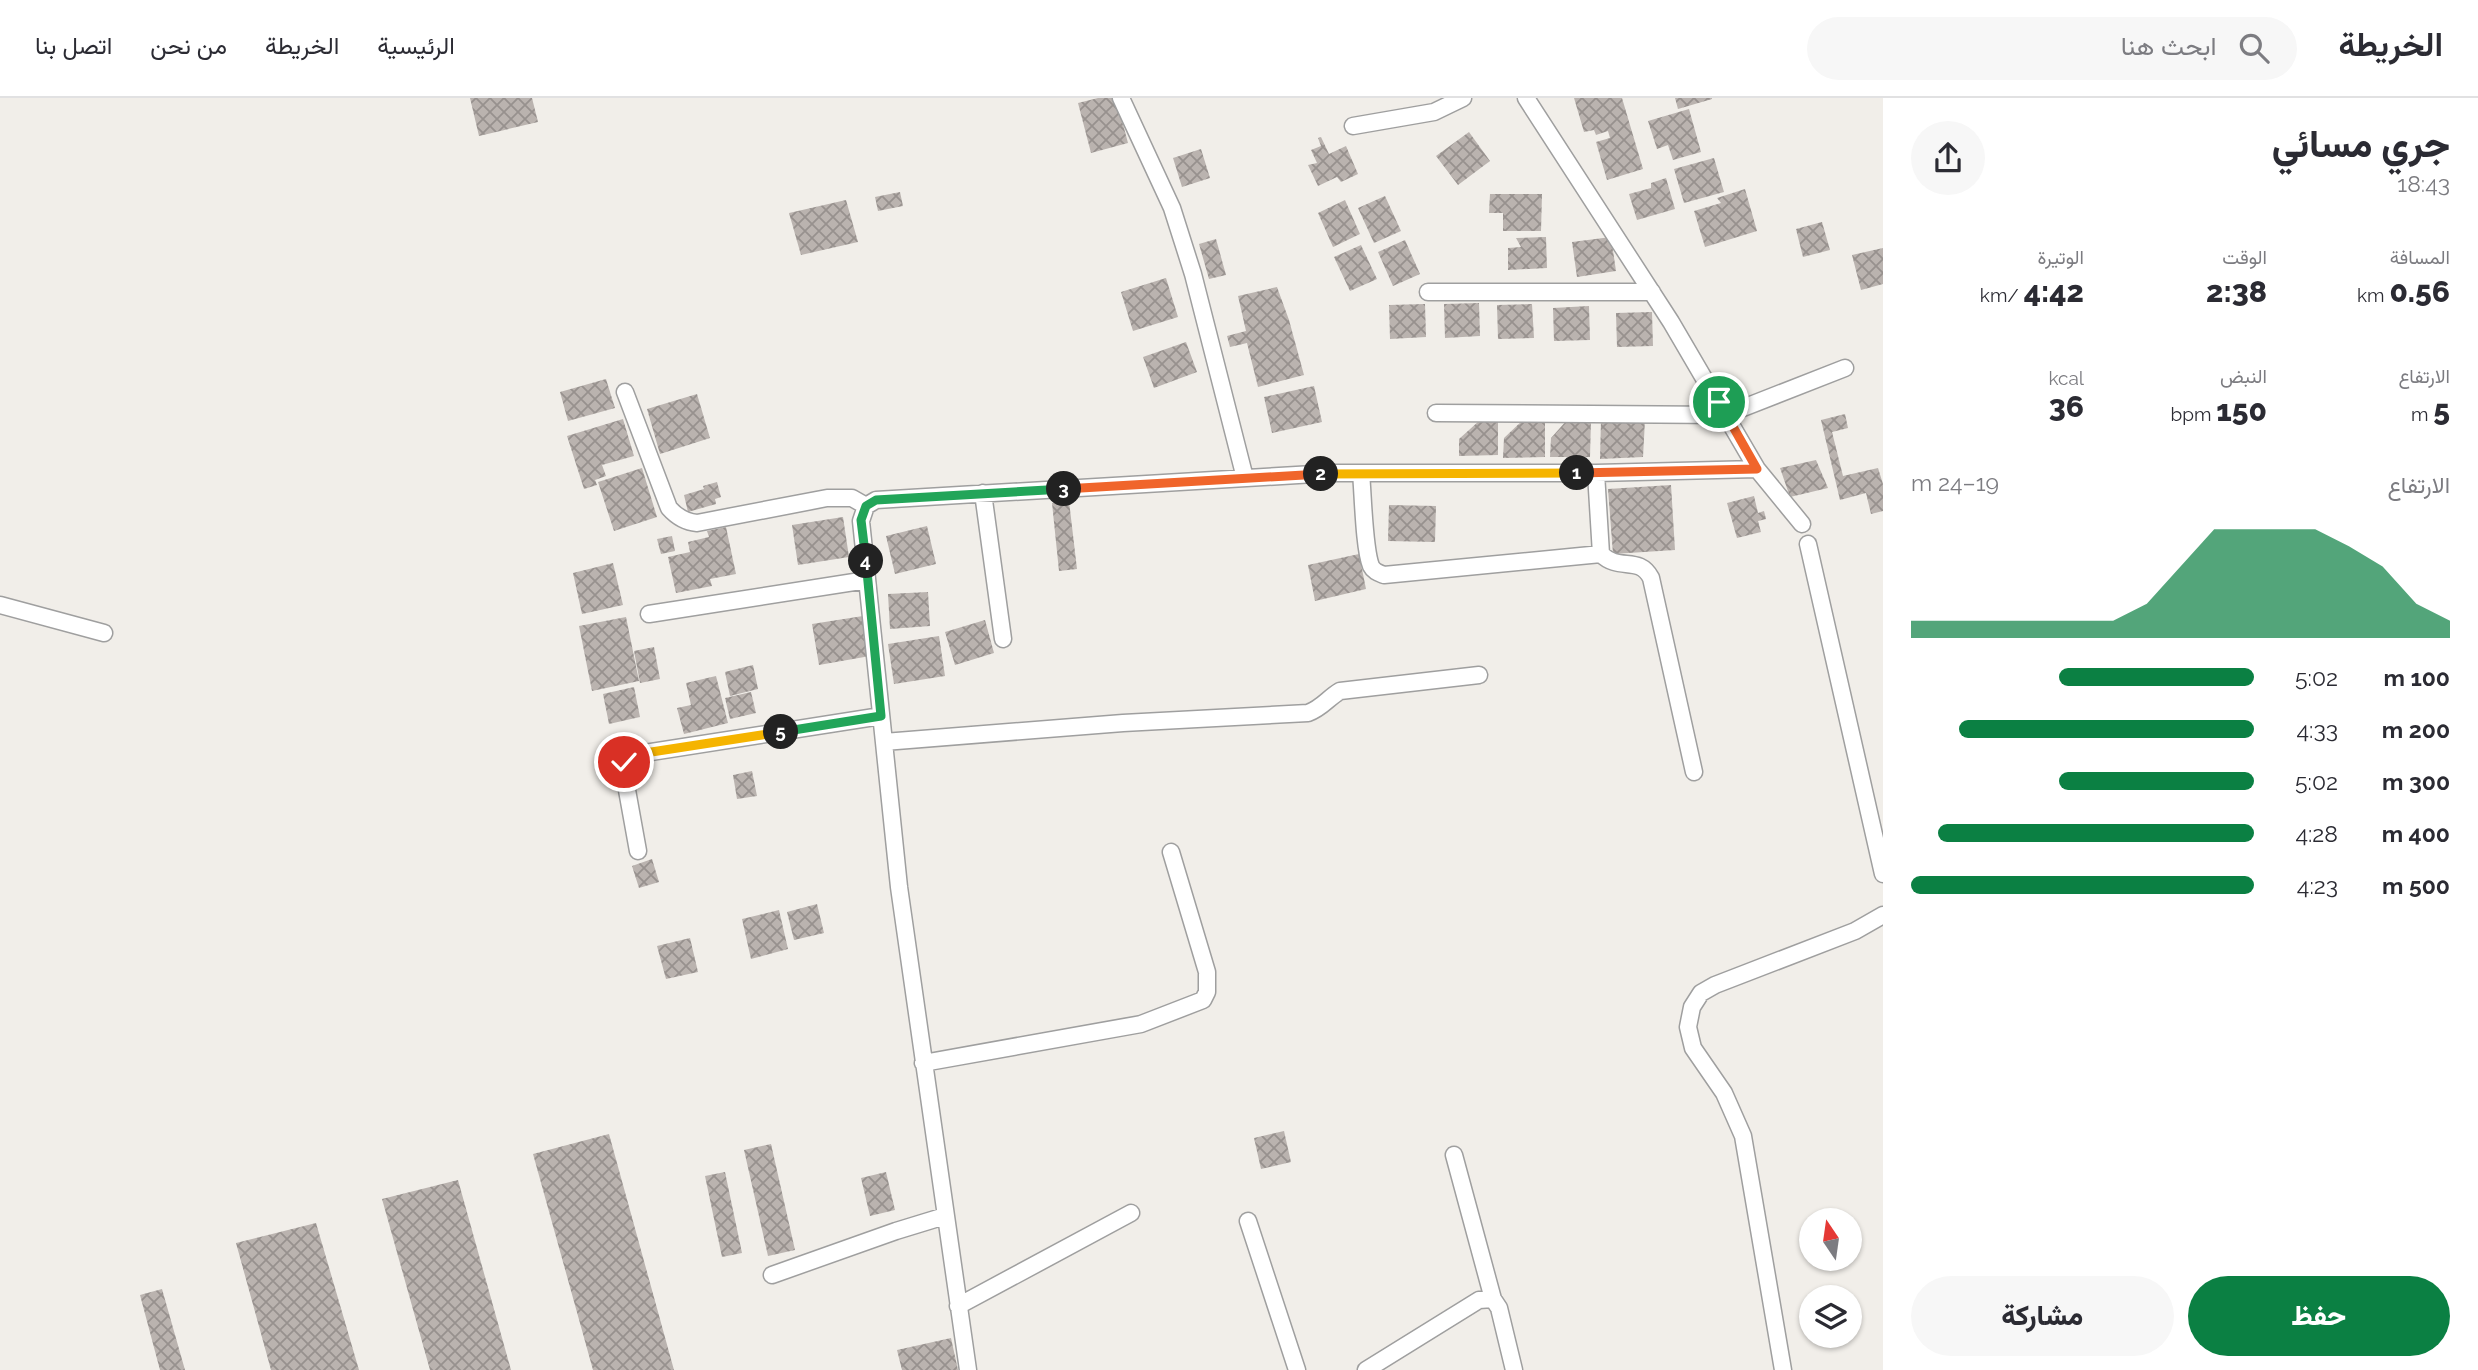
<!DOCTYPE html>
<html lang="ar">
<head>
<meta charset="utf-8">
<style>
	:root { --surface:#fff; --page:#f7f7f7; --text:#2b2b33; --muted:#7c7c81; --line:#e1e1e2; --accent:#0b8043 }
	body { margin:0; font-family:Raleway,Vazirmatn,sans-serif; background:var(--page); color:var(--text); direction:rtl; height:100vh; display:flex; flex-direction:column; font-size:26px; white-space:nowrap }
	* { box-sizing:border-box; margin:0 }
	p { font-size:23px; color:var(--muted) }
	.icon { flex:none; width:38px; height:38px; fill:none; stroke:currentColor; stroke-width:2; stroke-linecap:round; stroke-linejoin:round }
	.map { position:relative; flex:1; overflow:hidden; direction:ltr }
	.side { display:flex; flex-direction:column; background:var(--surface); width:595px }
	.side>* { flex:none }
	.needle { width:46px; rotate:347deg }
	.controls { position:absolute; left:1799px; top:1110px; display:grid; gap:14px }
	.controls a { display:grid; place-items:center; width:63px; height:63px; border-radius:50%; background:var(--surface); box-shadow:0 2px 5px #0004; font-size:35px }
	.pin { position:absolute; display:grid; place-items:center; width:60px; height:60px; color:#fff; margin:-30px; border:4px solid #fff; border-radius:50%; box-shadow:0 2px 7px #0007 }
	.km { position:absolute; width:35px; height:35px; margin:-18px; border-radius:50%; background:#222; color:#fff; font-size:19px; line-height:35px; text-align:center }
	.round { display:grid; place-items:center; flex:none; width:74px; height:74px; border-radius:37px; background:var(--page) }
	.summary { display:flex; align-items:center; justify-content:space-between; height:119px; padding:0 28px }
	h1 { font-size:38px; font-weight:800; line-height:52px }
	.metrics { display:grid; grid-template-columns:repeat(3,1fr); gap:10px; height:119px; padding:7px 28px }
	.metrics div { display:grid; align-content:center }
	.metrics b { font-size:30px; font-weight:800 }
	.metrics small { font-size:19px; font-weight:400 }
	.metrics p { font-size:19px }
	.chart { height:196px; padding:14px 28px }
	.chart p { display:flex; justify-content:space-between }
	.chart svg { width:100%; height:126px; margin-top:7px; fill:var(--accent); opacity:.7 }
	.button { display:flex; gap:14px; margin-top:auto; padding:14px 28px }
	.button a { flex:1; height:80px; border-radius:42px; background:var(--accent); color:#fff; font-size:28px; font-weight:800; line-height:80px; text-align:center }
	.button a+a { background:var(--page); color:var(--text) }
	ul { padding:0 28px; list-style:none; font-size:23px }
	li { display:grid; grid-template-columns:112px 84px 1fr; align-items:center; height:52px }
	li i { height:18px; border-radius:9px; background:var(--accent) }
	header { display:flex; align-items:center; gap:42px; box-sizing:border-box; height:98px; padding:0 35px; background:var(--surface); border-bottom:2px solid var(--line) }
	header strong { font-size:33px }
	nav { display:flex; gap:38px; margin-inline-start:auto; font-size:24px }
	.search { width:490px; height:63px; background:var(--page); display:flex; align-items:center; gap:18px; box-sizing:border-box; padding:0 24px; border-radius:38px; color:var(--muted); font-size:26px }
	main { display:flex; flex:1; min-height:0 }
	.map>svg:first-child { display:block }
	.building { fill:url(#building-cross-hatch) }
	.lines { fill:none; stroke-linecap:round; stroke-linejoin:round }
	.minor-casing { stroke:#9f9f9f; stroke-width:19 }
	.minor { stroke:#fff; stroke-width:16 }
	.split-1-casing { stroke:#fff; stroke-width:14 }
	.split-2-casing { stroke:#fff; stroke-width:14 }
	.split-3-casing { stroke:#fff; stroke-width:14 }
	.split-4-casing { stroke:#fff; stroke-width:14 }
	.split-5-casing { stroke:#fff; stroke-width:14 }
	.split-6-casing { stroke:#fff; stroke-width:14 }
	.split-1 { stroke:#f0652b; stroke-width:9 }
	.split-2 { stroke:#f5b400; stroke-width:9 }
	.split-3 { stroke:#f0652b; stroke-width:9 }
	.split-4 { stroke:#22a559; stroke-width:9 }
	.split-5 { stroke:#22a559; stroke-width:9 }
	.split-6 { stroke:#f5b400; stroke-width:9 }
</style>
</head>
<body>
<header>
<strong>الخريطة</strong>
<div class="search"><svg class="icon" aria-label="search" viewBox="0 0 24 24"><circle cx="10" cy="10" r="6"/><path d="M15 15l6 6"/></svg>ابحث هنا</div>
<nav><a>الرئيسية</a><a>الخريطة</a><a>من نحن</a><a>اتصل بنا</a></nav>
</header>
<main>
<section class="side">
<div class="summary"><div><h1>جري مسائي</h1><p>18:43</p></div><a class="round"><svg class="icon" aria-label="share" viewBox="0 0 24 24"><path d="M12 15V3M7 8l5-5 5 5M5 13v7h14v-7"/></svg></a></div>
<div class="metrics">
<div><p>المسافة</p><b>0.56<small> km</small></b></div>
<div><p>الوقت</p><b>2:38</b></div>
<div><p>الوتيرة</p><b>4:42<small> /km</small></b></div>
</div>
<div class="metrics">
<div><p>الارتفاع</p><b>5<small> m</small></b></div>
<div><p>النبض</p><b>150<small> bpm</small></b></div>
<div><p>kcal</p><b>36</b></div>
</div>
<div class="chart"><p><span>الارتفاع</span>19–24 m</p>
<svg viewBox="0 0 160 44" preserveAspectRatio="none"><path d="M0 44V38L10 38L20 38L30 38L40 38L50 38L60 38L70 32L80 19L90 6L100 6L110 6L120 6L130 12L140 19L150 32L160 38V44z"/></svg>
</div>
<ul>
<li><b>100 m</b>5:02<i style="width:57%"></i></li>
<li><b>200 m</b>4:33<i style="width:86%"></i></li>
<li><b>300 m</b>5:02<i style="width:57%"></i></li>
<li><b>400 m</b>4:28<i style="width:92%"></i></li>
<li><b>500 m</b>4:23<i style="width:100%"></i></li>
</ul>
<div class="button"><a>حفظ</a><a>مشاركة</a></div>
</section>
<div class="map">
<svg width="1883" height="1272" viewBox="0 0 1883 1272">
	<defs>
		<pattern id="building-cross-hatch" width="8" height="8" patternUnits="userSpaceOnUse" patternTransform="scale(1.75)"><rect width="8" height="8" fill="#bab3af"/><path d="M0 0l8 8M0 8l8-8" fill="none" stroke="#97918e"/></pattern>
	</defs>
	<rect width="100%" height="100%" fill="#f1eee9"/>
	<path class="building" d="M470,0H532L538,24L479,38Z
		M1098,0H1116L1128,45L1091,55L1078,5Z
		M1574,0H1622L1643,71L1607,82L1596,44L1610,40L1608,33L1596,37L1594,32L1584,34Z
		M1675,0H1712V1L1678,11Z
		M1689,11L1701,54L1673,62L1668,47L1657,51L1648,23Z
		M1469,34L1490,63L1458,87L1436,58Z
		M1321,39L1329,56L1346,48L1358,76L1341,84L1337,79L1318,88L1308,67L1317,65L1311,52L1321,48L1318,40Z
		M1201,51L1210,80L1182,89L1173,60Z
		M1714,60L1724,94L1684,105L1674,71Z
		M1666,80L1675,111L1637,122L1629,96L1651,90V85Z
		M1745,91L1757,133L1705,149L1694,113L1721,105L1717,100Z
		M900,94L903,108L878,113L875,99Z
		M1490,96H1542L1541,133H1503V115H1489Z
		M1385,98L1401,133L1374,145L1358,110Z
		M846,102L858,144L801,157L789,115Z
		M1345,102L1360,136L1333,149L1318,115Z
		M1822,124L1830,152L1803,159L1796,131Z
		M1546,139L1547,170L1508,172V150L1521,149L1516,140Z
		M1611,139L1616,173L1577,179L1572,144Z
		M1216,141L1226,177L1209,181L1199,146Z
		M1405,142L1420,176L1393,188L1378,154Z
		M1361,147L1377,181L1350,193L1334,159Z
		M1883,150V186L1861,192L1852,157Z
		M1166,180L1178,219L1133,233L1121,194Z
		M1277,189L1289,222L1304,277L1258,289L1247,245L1230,249L1227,238L1246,233L1238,198Z
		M1479,205L1480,238L1445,240L1444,206Z
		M1425,206L1426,239L1390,241L1389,207Z
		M1532,206L1534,240L1498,241L1497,207Z
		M1589,208L1590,242L1554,243L1553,210Z
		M1652,214L1653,248L1617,249L1616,215Z
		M1186,244L1197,274L1154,290L1143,259Z
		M606,281L615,310L568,323L560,294Z
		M1314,288L1322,324L1272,335L1264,299Z
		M697,296L710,340L660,356L647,311Z
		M1845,316L1848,330L1832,334L1843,378L1878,370L1883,386V413L1871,416L1866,395L1840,402L1821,322Z
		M623,321L634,358L602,367L606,378L595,382L597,387L584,391L567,338Z
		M1524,321L1545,323V359L1503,360L1504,340Z
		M1568,321H1591L1590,359H1550L1551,340Z
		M1601,322H1645L1643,359L1600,361Z
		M1479,323H1498V357L1459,358V341Z
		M1816,362L1828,390L1790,399L1780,370Z
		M642,370L657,419L614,433L598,384Z
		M717,384L721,399L715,401L716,406L688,414L684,397L704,391L703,388Z
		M1671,387L1675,452L1613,456L1608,391Z
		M1754,398L1758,415L1764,413L1766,421L1758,423L1761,434L1737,440L1727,405Z
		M1069,403L1077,471L1059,473L1052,405Z
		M1389,407L1436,408L1435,444L1388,443Z
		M843,419L849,459L798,467L792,427Z
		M927,428L936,466L895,476L886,438Z
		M726,429L736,476L710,481L712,488L676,495L668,459L690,454L688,444L709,439L707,433Z
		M672,438L675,453L661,456L657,441Z
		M1359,456L1366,491L1315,503L1308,467Z
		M613,465L623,507L582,516L573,475Z
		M928,494L930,528L890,531L888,496Z
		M863,518L870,558L819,567L812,526Z
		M626,519L639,583L592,593L579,528Z
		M985,522L994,555L955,567L945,534Z
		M939,538L945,578L894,586L888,546Z
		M654,549L660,581L640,585L634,553Z
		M753,567L758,591L730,598L725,574Z
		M716,578L728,625L684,636L677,610L691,607L686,585Z
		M634,589L640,619L609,626L603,596Z
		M751,594L756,615L730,621L725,600Z
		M752,673L757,698L737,701L733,677Z
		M652,761L659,784L639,790L632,768Z
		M817,806L824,835L794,842L787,814Z
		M779,812L788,851L751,861L742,821Z
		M690,840L698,874L666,881L657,848Z
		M1284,1033L1291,1064L1261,1071L1254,1040Z
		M609,1036L674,1272H593L533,1056Z
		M771,1046L795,1152L768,1158L744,1052Z
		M725,1074L742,1155L722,1159L705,1078Z
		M886,1074L895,1112L870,1118L861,1080Z
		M458,1082L511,1272H430L382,1101Z
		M316,1125L359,1272H271L236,1145Z
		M162,1191L185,1272H160L140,1197Z
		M951,1240L958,1272H902L897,1252Z"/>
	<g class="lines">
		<g class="minor-casing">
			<path id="minor" d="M1121,0L1172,110L1193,176L1245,380
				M1526,0L1671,224L1757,371L1802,426
				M1353,28L1434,14L1463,0
				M1428,194H1652
				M625,294L669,410C677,419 685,424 697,425L827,400H852L866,408
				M1436,315L1725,317L1845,270
				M1361,375C1363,396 1364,451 1371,468C1374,474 1379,475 1384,477L1601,456
				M1596,375L1601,456C1619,474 1639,457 1651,480L1694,674
				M983,395L1003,541
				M1808,446L1883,776
				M0,507L104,535
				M649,516L867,482
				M884,644L1123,625L1308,615C1322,610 1328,600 1340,593L1479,577
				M638,753L625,681L624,664L632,657L881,618
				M923,965L1141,926L1203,902L1207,894V874L1171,754
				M1454,1057L1493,1201L1499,1210L1514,1272
				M1248,1123L1297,1272
				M772,1177L896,1133L945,1118
				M958,1208L1131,1115
				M968,1272L899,789L861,423L866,408L876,402L1331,375H1596L1757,371
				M1366,1272L1479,1202L1493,1201
				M1783,1272L1743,1038L1724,995L1693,950L1688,929L1692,909L1701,895L1715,887L1855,833L1883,817"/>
		</g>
		<use href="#minor" class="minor"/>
	</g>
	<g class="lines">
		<g class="split-1-casing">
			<path id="split-1" d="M1577,375L1757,371L1719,304"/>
		</g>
		<g class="split-2-casing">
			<path id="split-2" d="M1321,376L1577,375"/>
		</g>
		<g class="split-3-casing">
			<path id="split-3" d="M1064,391L1321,376"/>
		</g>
		<g class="split-4-casing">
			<path id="split-4" d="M866,463L861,422L866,408L876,402L1064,391"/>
		</g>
		<g class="split-5-casing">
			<path id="split-5" d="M781,634L881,618L866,463"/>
		</g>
		<g class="split-6-casing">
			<path id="split-6" d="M624,664L632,657L781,634"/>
		</g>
		<use href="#split-1" class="split-1"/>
		<use href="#split-2" class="split-2"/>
		<use href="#split-3" class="split-3"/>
		<use href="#split-4" class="split-4"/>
		<use href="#split-5" class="split-5"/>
		<use href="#split-6" class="split-6"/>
	</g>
</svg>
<div class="controls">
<a><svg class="needle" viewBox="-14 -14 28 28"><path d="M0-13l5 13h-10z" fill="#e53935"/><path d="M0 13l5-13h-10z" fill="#7c7c81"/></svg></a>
<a><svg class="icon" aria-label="layers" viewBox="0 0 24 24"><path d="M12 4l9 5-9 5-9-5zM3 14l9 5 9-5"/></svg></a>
</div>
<div class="pin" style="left:1719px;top:304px;background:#1e9e55"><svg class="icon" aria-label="arrive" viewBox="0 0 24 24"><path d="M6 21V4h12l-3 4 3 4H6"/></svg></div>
<div class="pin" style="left:624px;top:664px;background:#d93025"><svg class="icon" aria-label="check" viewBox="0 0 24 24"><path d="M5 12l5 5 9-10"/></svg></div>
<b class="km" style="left:1577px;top:375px">1</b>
<b class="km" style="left:1321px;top:376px">2</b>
<b class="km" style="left:1064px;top:391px">3</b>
<b class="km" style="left:866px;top:463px">4</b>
<b class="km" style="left:781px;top:634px">5</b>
</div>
</main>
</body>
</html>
